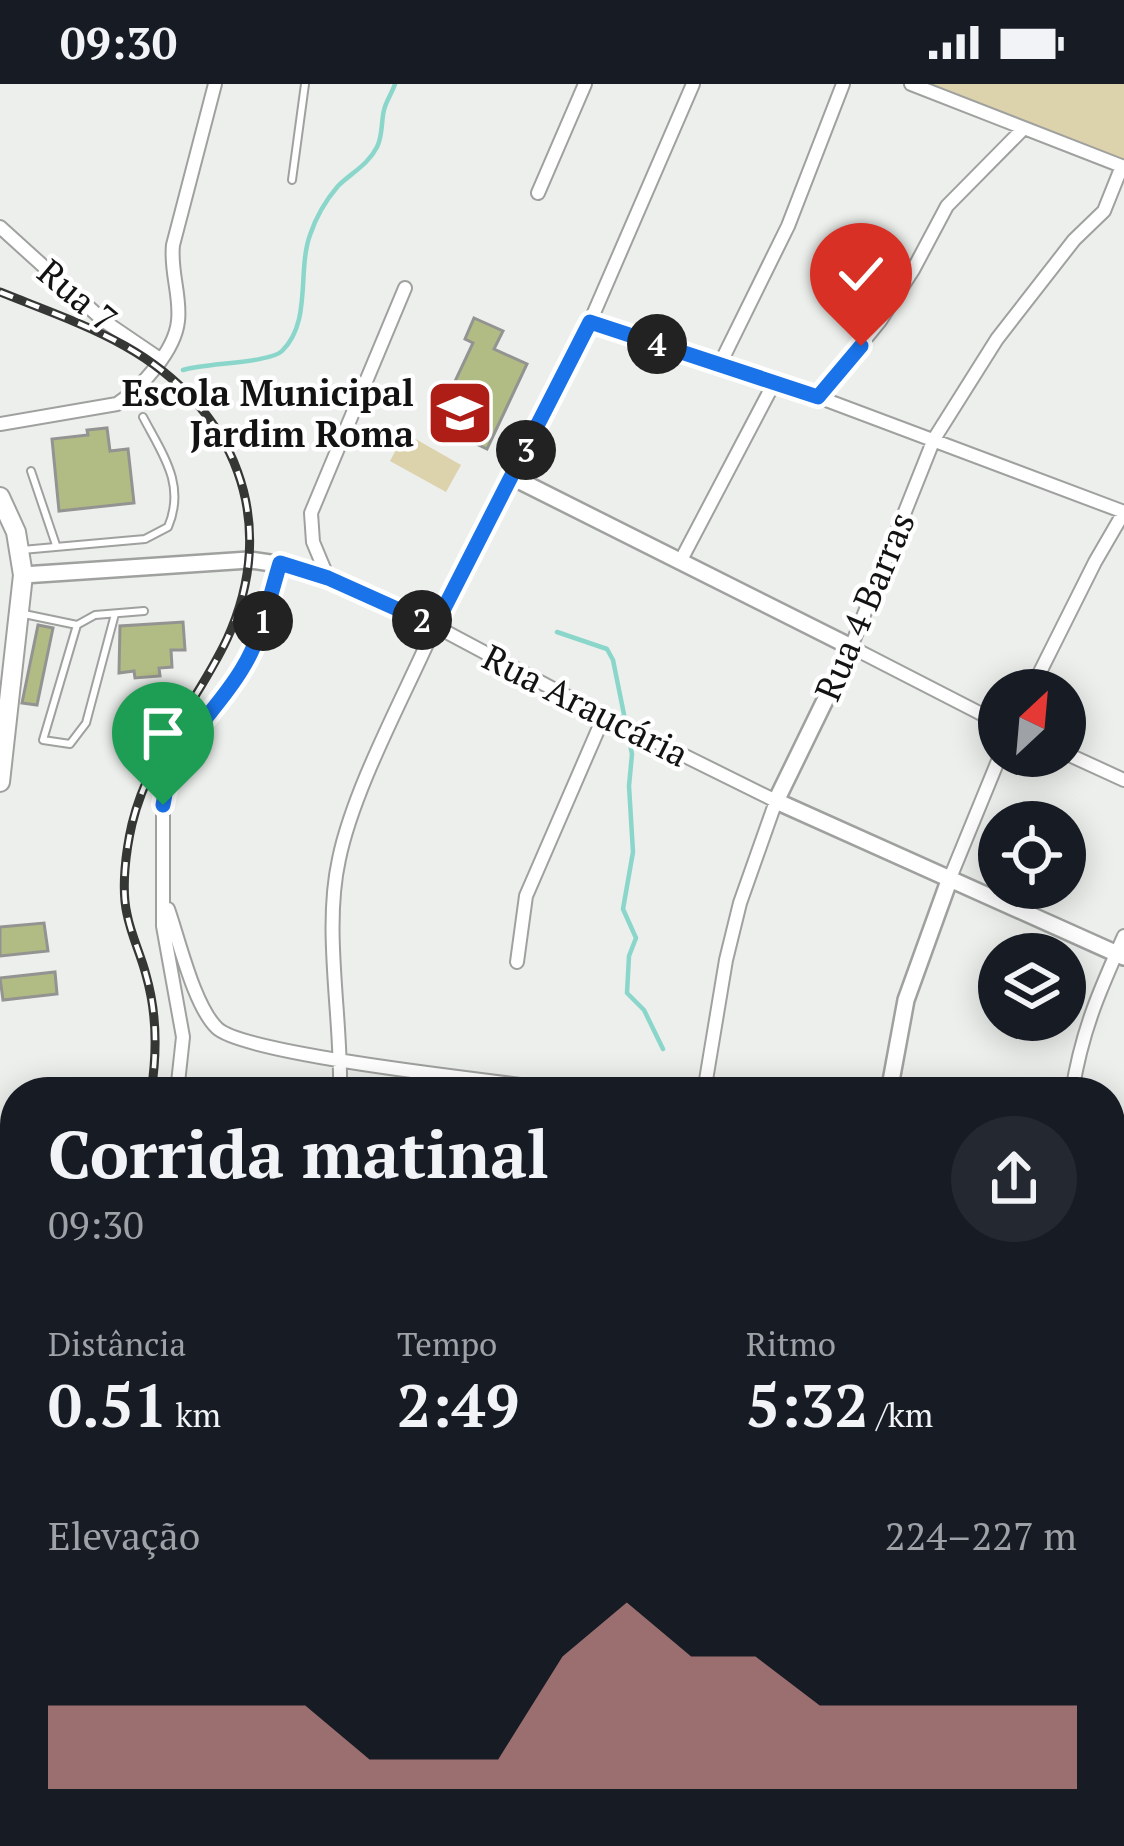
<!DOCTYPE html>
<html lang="pt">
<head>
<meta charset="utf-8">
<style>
	:root { --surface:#171b24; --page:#242831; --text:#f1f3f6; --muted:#9ea1a6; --accent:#d39391 }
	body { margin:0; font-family:"PT Serif",serif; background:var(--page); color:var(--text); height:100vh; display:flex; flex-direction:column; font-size:45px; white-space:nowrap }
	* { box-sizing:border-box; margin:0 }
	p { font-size:39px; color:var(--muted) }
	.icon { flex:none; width:66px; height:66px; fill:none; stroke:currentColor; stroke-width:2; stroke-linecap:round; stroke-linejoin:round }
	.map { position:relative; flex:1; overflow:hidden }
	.details { position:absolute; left:0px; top:993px; width:1125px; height:771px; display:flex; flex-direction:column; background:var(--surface); border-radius:48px 48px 0 0; box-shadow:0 6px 30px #0003 }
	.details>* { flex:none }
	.needle { width:78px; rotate:26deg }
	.tools { position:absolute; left:978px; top:585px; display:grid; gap:24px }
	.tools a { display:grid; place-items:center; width:108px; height:108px; border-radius:50%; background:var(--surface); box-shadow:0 6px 30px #0003; font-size:60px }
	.pin { position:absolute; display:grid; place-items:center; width:102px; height:102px; color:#fff; margin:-123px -51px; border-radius:50% 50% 50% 0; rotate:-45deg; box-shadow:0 0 12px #0007 }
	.pin .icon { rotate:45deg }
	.km { position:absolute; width:60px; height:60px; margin:-30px; border-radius:50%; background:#222; color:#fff; font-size:33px; line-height:60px; text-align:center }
	.round { display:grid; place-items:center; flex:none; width:126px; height:126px; border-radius:63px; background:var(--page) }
	.headline { display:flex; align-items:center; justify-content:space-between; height:204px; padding:0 48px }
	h1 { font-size:66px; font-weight:700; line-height:90px }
	.metrics { display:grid; grid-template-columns:repeat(3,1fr); gap:18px; height:204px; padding:12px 48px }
	.metrics div { display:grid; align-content:center }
	.metrics b { font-size:60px; font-weight:700 }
	.metrics small { font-size:33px; font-weight:400 }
	.metrics p { font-size:33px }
	.chart { height:336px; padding:24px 48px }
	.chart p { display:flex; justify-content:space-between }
	.chart svg { width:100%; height:216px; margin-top:12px; fill:var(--accent); opacity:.7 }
	.status { display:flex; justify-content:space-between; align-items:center; height:84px; padding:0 60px; background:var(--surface); direction:ltr }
	.status svg { height:33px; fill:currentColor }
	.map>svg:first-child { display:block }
	.green { fill:#dcd2ac }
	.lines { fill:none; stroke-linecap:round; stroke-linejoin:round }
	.stream { stroke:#8bd6ca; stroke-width:4.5 }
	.building { fill:#b1bc84; stroke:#939491; stroke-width:3 }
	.service-casing { stroke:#9fa19f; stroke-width:10 }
	.minor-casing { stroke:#9fa19f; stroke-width:16 }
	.tertiary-casing { stroke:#9fa19f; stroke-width:20 }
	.secondary-casing { stroke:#9fa19f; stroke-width:22 }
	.service { stroke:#fff; stroke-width:6 }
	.minor { stroke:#fff; stroke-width:12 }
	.tertiary { stroke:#fff; stroke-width:15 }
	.secondary { stroke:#fff; stroke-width:18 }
	.rail-casing { stroke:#353735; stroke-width:9 }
	.rail { stroke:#fff; stroke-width:4.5; stroke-dasharray:14; stroke-linecap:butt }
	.route-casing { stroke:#fff; stroke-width:24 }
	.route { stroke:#1a73e8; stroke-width:15 }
	.labels { text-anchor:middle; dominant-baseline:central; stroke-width:9; stroke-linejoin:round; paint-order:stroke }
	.street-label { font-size:36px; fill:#121312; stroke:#fff }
	.poi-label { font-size:36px; font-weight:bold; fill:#121312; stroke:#fff; text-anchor:end }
</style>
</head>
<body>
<div class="status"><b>09:30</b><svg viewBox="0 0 49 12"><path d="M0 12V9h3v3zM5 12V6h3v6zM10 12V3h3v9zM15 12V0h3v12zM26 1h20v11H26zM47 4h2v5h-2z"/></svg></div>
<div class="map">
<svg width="1124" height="1762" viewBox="0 0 1124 1762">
	<rect width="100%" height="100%" fill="#ecefec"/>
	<path class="green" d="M924,0H1124V75Z
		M405,349L461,381L446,408L390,377Z"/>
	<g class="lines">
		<path class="stream" d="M183,286C205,279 270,279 282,267C312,238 297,187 310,151C316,133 326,116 338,102C351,89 368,81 377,63C383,51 381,38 384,26C386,17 392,9 395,0
			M557,548L607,565L613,576L632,670L629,702L633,768L623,825L636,854L629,872L627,909L644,926L663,965
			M1110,1443L1124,1442"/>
	</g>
	<path class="building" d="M474,234L503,247L494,265L527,280L487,365L435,340L473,259L465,255Z
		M107,344L110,367L128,365L134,419L59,427L52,355L88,351L87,346Z
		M183,538L185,566H171L172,583L159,584L160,592L135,594L134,587L119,589L120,542Z
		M38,541L53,544L37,621L22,619Z
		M44,839L48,867L0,872V843Z
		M55,888L57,910L3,916L0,894Z"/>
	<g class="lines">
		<g class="service-casing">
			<path id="service" d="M292,96L305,0
				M31,387L56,461
				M22,466L145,455L168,443C186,401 163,371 143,333
				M24,530L77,541L95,531L144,527
				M77,541L43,656L70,660L86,639L115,530"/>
		</g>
		<g class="minor-casing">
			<path id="minor" d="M911,0L1124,83
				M538,109L585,0
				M0,143L104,237L160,275
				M590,238L818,313L1124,428
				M720,280L788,142L843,0
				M818,313L880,237L913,186L947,122L1023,45
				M0,340L117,320C141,304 175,267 178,237C181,212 170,187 173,161L215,0
				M512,393L590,238L693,0
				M681,476L774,299
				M328,494L313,458L311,429L405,204
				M1031,606L1095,478L1124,428
				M999,639L851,563L934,355L997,255L1074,156L1104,127L1122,82
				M1065,669L1124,696
				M950,794L1000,672
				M168,825C179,856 194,922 217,944C246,972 520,1000 577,1008
				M517,878L526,812L604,632
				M177,1008L183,953L163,842V721L168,690L180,665L241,588L256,558L280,479
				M340,1008C342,934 323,847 339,775C354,703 405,611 435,542L604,632L776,717L740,819L726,876L704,1008
				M1072,1008C1082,946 1099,908 1124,852
				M1110,1125L1124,1119
				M1110,1340L1124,1335
				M0,1361L15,1353
				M0,1594L15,1592
				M1110,1742L1124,1740
				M318,1749L320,1762
				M587,1749L589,1762
				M765,1749L766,1762
				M982,1758L1053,1749"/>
		</g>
		<g class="tertiary-casing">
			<path id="tertiary" d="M23,491L249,476C315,482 375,515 435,542L512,393L851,563L776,717L1124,873
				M889,1008L906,916L950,794
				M1110,1537L1124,1533
				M504,1749L506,1762
				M980,1749L982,1762"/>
		</g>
		<g class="secondary-casing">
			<path id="secondary" d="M0,413L16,448L23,491L0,698
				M0,1465L15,1556
				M57,1749L61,1762"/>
		</g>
		<use href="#service" class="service"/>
		<use href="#minor" class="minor"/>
		<use href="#tertiary" class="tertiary"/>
		<use href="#secondary" class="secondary"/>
		<g class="rail-casing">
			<path id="rail" d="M0,208C42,225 86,240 125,262C235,324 281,437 227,555C197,619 149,669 132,740C126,766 121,804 127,830C131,851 141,871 146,891C157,929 157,970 151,1008
				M0,1665L15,1633"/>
		</g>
		<use href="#rail" class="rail"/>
	</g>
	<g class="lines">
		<g class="route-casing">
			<path id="route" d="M163,721C172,658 212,635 242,585C262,553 269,515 280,479L328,494L435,542L590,238L818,313L861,262"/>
		</g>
		<use href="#route" class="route"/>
	</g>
	<defs>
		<g id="school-square" transform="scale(3.45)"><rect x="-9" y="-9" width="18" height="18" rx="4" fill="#ae1d16" stroke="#fff"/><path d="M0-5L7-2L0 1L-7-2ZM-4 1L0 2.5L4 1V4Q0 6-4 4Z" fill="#fff"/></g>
	</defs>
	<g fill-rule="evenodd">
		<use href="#school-square" x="460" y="329"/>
	</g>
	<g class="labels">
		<g class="street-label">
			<text transform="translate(78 211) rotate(40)">Rua 7</text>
			<text transform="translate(864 522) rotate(-67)">Rua 4 Barras</text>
			<text transform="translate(586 621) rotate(27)">Rua Araucária</text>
		</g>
		<g class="poi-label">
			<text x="414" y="308">Escola Municipal<tspan x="414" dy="41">Jardim Roma</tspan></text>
		</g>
	</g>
</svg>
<div class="tools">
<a><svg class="needle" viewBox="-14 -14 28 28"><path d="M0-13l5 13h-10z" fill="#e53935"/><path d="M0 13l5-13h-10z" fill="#9ea1a6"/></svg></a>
<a><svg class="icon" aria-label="locate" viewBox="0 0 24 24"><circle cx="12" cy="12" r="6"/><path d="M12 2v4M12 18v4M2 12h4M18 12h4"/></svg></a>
<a><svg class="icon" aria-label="layers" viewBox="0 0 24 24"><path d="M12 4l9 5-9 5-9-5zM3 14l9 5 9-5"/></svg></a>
</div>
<div class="pin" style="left:163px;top:721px;background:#1e9e55"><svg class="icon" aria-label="arrive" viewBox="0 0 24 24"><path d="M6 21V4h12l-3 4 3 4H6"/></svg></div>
<div class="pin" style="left:861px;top:262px;background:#d93025"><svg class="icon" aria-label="check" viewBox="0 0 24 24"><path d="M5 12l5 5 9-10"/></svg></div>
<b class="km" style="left:263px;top:537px">1</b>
<b class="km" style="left:422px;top:536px">2</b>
<b class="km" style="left:526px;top:366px">3</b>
<b class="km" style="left:657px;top:260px">4</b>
<section class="details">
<div class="headline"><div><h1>Corrida matinal</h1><p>09:30</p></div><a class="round"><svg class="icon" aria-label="share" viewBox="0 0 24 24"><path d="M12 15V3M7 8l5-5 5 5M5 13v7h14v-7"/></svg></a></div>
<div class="metrics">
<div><p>Distância</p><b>0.51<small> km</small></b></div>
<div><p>Tempo</p><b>2:49</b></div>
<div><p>Ritmo</p><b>5:32<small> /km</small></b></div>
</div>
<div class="chart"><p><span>Elevação</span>224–227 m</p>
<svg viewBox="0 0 160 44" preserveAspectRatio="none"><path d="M0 44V27L10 27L20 27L30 27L40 27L50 38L60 38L70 38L80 17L90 6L100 17L110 17L120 27L130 27L140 27L150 27L160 27V44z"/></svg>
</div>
</section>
</div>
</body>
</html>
